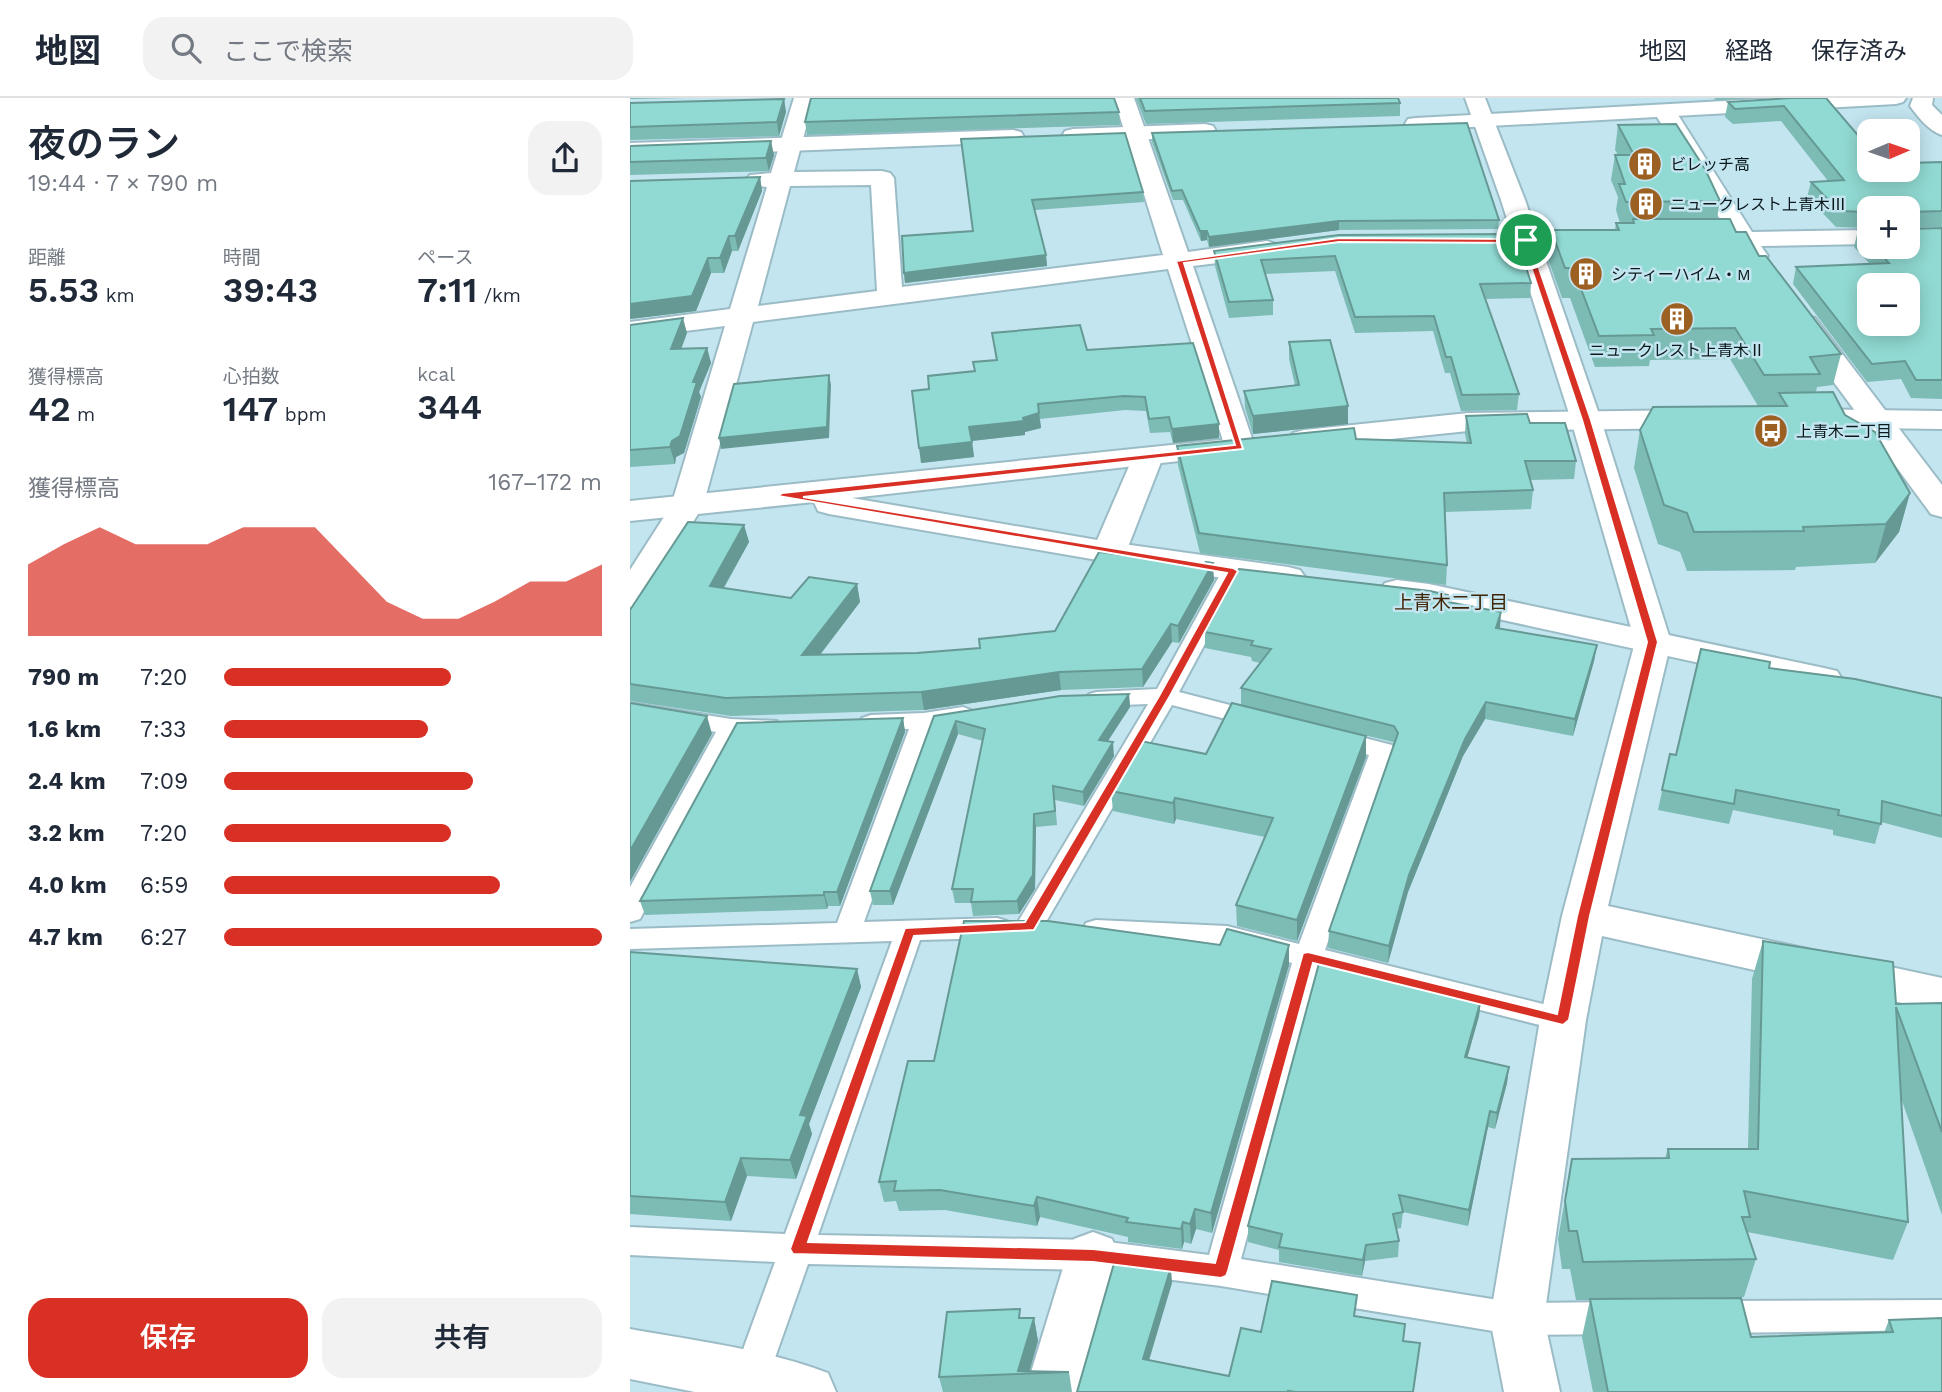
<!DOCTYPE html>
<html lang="ja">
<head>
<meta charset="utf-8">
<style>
	:root { --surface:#fff; --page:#f2f2f3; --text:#1f2937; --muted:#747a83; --line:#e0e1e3; --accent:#d93025 }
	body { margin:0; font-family:"Work Sans","Noto Sans JP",sans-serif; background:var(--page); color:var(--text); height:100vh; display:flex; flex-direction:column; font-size:26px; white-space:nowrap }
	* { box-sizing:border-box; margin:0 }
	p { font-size:23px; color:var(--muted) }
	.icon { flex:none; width:38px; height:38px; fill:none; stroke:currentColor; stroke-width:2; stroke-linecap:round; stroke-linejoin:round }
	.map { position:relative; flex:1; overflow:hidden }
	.sheet { display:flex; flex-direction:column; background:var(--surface); width:630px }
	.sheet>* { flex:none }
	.needle { width:46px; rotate:88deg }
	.buttons { position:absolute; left:1227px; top:21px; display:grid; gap:14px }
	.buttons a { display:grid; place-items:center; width:63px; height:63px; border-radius:14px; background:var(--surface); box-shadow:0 4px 18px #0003; font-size:35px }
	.pin { position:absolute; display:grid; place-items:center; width:60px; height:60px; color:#fff; margin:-30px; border:4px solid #fff; border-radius:50%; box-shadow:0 2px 7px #0007 }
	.round { display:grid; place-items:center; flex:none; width:74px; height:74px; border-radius:21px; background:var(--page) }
	.headline { display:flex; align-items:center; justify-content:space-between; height:119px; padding:0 28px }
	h1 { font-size:38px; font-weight:600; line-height:52px }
	.figures { display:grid; grid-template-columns:repeat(3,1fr); gap:10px; height:119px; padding:7px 28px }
	.figures div { display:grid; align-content:center }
	.figures b { font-size:35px; font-weight:600 }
	.figures small { font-size:19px; font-weight:400 }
	.figures p { font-size:19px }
	.chart { height:196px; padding:14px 28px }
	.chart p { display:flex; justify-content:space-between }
	.chart svg { width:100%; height:126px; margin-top:7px; fill:var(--accent); opacity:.7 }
	.button { display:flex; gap:14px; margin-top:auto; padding:14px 28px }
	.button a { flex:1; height:80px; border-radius:21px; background:var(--accent); color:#fff; font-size:28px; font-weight:600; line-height:80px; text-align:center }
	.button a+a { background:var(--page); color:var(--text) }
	ul { padding:0 28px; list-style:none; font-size:23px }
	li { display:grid; grid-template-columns:112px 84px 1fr; align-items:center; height:52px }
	li i { height:18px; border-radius:9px; background:var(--accent) }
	header { display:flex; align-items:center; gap:42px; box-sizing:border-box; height:98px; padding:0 35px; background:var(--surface); border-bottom:2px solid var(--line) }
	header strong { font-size:33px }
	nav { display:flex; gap:38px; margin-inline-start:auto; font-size:24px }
	.search { width:490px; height:63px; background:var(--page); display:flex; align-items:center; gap:18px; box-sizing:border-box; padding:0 24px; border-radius:21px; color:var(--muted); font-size:26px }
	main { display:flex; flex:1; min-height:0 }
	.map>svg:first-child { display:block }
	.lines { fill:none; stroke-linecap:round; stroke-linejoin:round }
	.lane-casing { stroke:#9bbcc6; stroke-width:4 }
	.street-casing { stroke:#9bbcc6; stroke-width:4 }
	.secondary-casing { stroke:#9bbcc6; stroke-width:4 }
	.lane { fill:#fff; fill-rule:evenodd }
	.street { fill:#fff; fill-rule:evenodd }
	.secondary { fill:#fff; fill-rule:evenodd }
	.wall { fill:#7dbbb5 }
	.shaded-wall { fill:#669994 }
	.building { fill:#91dad3; stroke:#669994; stroke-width:2; fill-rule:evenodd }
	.route { fill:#d93025; stroke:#fff; stroke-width:2; fill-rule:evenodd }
	.labels { text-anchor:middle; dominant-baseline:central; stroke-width:5; stroke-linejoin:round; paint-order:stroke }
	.far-poi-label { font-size:16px; fill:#0c191c; stroke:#c3e5f0; text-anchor:start }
	.neighbourhood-label { font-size:19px; fill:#412507; stroke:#c3e5f0 }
</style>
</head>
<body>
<header>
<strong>地図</strong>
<div class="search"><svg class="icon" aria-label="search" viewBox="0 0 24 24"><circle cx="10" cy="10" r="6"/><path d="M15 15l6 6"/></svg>ここで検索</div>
<nav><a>地図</a><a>経路</a><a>保存済み</a></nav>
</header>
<main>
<section class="sheet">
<div class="headline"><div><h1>夜のラン</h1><p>19:44 · 7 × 790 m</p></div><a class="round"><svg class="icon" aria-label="share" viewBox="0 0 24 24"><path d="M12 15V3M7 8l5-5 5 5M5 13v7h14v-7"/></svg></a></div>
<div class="figures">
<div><p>距離</p><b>5.53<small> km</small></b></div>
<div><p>時間</p><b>39:43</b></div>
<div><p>ペース</p><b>7:11<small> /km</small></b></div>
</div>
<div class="figures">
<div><p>獲得標高</p><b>42<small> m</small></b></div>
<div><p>心拍数</p><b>147<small> bpm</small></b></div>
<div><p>kcal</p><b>344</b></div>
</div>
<div class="chart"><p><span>獲得標高</span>167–172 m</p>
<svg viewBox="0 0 160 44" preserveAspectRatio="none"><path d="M0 44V19L10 12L20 6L30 12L40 12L50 12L60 6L70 6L80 6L90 19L100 32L110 38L120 38L130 32L140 25L150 25L160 19V44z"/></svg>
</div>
<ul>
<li><b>790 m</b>7:20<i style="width:60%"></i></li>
<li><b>1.6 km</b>7:33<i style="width:54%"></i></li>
<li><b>2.4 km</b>7:09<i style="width:66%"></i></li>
<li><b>3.2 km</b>7:20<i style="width:60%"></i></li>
<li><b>4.0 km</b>6:59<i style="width:73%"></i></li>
<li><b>4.7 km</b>6:27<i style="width:100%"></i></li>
</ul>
<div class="button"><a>保存</a><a>共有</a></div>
</section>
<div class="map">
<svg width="1312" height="1294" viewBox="0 0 1312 1294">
	<rect width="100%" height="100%" fill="#c3e5f0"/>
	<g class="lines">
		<g class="lane-casing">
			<path id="lane" d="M603,467L611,468L614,473L549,594L639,617L642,622L639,627L630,630L542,607L409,836L399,839L389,836L385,829L518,606L467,608L459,606L455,601L459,596L467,594L527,591L592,473L595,468Z
				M0,605L101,621L147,623L150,628L147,633L109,636L10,821L0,824V789L86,634L0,619Z
				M333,609L341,612L345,617L341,622L304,629L234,824L367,820L377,823L381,830L377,837L367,840L290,842L188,1137L463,1142L579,1157L662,865L597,848L466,842L456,839L452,832L456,825L466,822L597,828L669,846L739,657L694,646L691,640L694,634L703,632L762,647L765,653L695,852L933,911L943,914L948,922L943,930L933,933L689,871L611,1161L887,1205L988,1204L1000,1209L1005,1220L1000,1231L988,1236L887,1237L591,1188L463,1172L178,1166L134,1291L125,1294L108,1291L103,1279L145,1164L0,1157V1129L155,1136L262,843L0,851V831L207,825L279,631L232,630L229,625L232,620L241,617L294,615Z
				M1312,1202V1232L1084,1235L1072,1230L1067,1219L1072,1208L1084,1203Z"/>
		</g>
		<g class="street-casing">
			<path id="street" d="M164,0H184L164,74L252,73L260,75L264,80L272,189L533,157L484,0H504L558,154L637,143L646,146L650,151L646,156L637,159L563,168L625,349L621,355L610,358L599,355L595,349L538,171L123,224L73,408L12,506L0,509V472L41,408L95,228L0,240V224L100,211L137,89L120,87L116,82L120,77L141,75ZM241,87L247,193L128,208L160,88Z
				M835,0H855L895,102L971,322L1041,544L978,808L1312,880V914L972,838L956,922L914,1221L930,1294H874L860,1221L910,922L932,818L1005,544L941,322L871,102Z
				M1283,0H1303L1302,7L1312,17V37C1299,33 1288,19 1280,8Z
				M1035,8L1043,9L1122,134L1239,132V146L1131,148L1138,158L1134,163L1125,166L1116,163L1107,149L1058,147L1055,142L1058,137L1098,134L1024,14L1027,9Z
				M1175,218L1185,220L1312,387V419L1301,416L1161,226L1165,220Z
				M518,350L529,352L533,359L496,454L491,461L479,464L467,461L462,454L503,359L507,352Z
				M463,1134L482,1141L489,1157L451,1294H395L437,1157L444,1141Z
				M0,1231C66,1243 135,1251 198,1275L206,1294H65L0,1281Z"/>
		</g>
		<g class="secondary-casing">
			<path id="secondary" d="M1149,0H1276L1273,4L1266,6L786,32L778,31L775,26L778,21L786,20Z
				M575,26L583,28L586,33L583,38L443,45L435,43L432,38L435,33L443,31Z
				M383,32L391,34L394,39L391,44L0,59V45Z
				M1166,311L1312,313V331L1166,329L1156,326L1151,320L1156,314Z
				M1068,312L1078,315L1083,321L1078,327L1068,330L838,333L674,350L663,347L659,341L663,335L674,332L838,315Z
				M600,341L611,344L615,350L611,356L222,400L479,444L658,469L670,472L675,479L670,486L658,489L479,464L199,416L188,413L184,404L0,423V403Z
				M767,482L799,486L1194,570L1207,573L1212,581L1207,589L1194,592L799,506L755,499L750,492L755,485Z"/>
		</g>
		<use href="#lane" class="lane"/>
		<use href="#street" class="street"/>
		<use href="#secondary" class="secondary"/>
	</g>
	<path class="wall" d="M0,0H56L0,1Z
		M506,0H768L770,5V18L516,26Z
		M1084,0H1124L1086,2Z
		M1161,0L1239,72L1312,64V129L1280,130V131L1312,130V301L1281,300L1271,281L1237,284L1163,186L1166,169L1240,166L1224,149L1228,132H1239V149H1278V110H1239V130L1206,129L1177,99L1181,84L1198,83L1151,23L1103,26L1095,19L1098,4Z
		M154,1L156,14L149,38L0,42V5Z
		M489,14L490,27L177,37L175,24Z
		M988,27L1090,103L1087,121L1106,134L1129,158L1211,256L1203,287L1187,289L1186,294L1215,317L1280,395L1269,434L1245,465L1166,469L1165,472L1057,473L1050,454L1028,446L1004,370L1010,332L1128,308L1100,261L1020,262L1019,268L965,269L940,200H932L918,161L921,132H985L986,125H990L986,112L988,99L981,82L985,57H988L985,52Z
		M522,35L869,122L868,131L709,132L579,149L577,142L571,143L553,102H543L522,44Z
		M331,41L513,94L514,104L405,112L416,157L417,168L275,185L274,175L343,133Z
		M0,48L144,57L139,73L0,77Z
		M130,79L132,93L108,153H102L94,175H81L66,213L0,221V83Z
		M709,137L901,185L900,200L855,201L889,296L887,312L831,313L820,275H815L803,233L725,235L705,173L635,176L643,202V217L599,220L585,168L584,153Z
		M0,227L57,235L51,251L77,250L81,265L69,294L71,299L54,355L46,359L45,366L0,369Z
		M362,235L457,252L589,326V340L543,345L540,334L520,335L516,313L495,312L410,321L411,330L395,334V337L342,343L344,359L291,365L299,291L345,273L343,264L366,262Z
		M659,244L718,326L623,336L615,310L614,293L665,287L659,261Z
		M836,318L900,325L946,363L944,381L900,382L903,392L901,411L815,414L817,467L816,487L570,455L548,367L547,348L726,341L837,345L835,336Z
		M114,427L119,444L94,490L161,500L227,486L230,504L190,557L287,555L350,550L425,533L576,467V464L584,482L549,545L542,544L513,589L431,592L294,612L101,618L0,603V512Z
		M818,504L870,530L967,547L964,563L943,638L855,621L833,658L778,794L758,865L698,850L699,833L764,647L763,644L611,607V590L630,565L622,563L621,559L575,550V534Z
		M1139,570L1312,600V740L1251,724L1245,746L1203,737V732L1103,712L1099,726L1028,712L1040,656L1046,657Z
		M499,596L500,609L478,643L484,658L454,708L425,702L427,727L406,729L405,791L389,816L343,818L341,805H325L322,791L353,643L328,636L263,807H243L240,793L304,618Z
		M273,620L275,634L210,808H198L197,811L15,817L10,803Z
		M736,638V659L667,843L607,828L606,807L635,739L546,721L544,726L483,713L481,693L576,656Z
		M1133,843L1266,906L1312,905V1117L1271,1000L1278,1124L1263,1162L1117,1134L1126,1161L1114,1199L1017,1201L1121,1239L1254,1235L1259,1222L1312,1294H963L952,1239L960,1202H946L940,1171H932L928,1141L942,1061L1035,1060L1038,1051H1118L1122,881Z
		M0,854L227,871L231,889L179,1026L182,1036L166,1081L117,1078L101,1123L0,1116Z
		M659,867L582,1135L566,1131L561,1146L554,1144L552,1151L498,1144V1139L410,1119L407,1128L315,1112L269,1113L266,1103L254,1104L249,1084L304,963Z
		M752,873V879L851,902L849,918L837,960L879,969L877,985L865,1031L858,1029L838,1128L773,1114L771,1130L766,1131L769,1143L768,1159L735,1163L732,1178L649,1164V1152L618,1144V1128Z
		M392,1220H404L408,1243L399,1273L439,1274L442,1294H313L309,1279Z"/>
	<path class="shaded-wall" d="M154,1L156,14L149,38L147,24Z
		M141,43L144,57L139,73L136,60Z
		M130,79L132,93L108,153L105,138Z
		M709,123V132L579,149V139Z
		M570,133H577V142L571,143Z
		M99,138L102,153L94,175L90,160Z
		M416,157L417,168L275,185L274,175Z
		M78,160L81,175L66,213L0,221V206Z
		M53,220L57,235L45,267L41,251Z
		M77,250L81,265L69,294L71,299L54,355L46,359L45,366L40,349L63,284Z
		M199,277L201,287L199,340L91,351L89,340Z
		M718,308V326L623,336V318Z
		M409,315L411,330L395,334V337L341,343L339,329L393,320Z
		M589,326V340L543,345L542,331Z
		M342,344L344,359L291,365L289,350Z
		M1280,395L1269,434L1245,465L1256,426Z
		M114,427L119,444L85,505L80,488Z
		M583,465L584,482L549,545L548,528Z
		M227,486L230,504L176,575L172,557Z
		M871,514L870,530H866Z
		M541,526L542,544L513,589L512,571Z
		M967,547L964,563L943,638L945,621Z
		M429,574L431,592L294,612L291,594Z
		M499,596L500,609L470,655L469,642Z
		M856,604L855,621L833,658L778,794L758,865L759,848L779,777L835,641Z
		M77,618L82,636L0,784V753Z
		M273,620L275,634L210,808L207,794Z
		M326,623L328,636L263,807L260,793Z
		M736,638V659L667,843V822Z
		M483,644L484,658L454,708L453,694Z
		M545,700L546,721L544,726L543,705Z
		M404,716L406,729L405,791L389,816L387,803Z
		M194,794L198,808L197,811L194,797Z
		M659,847V867L582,1135L581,1115Z
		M227,871L231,889L179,1026L182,1036L166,1081L160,1062L170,1017Z
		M851,902L849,918L833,975L835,959Z
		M879,969L877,985L865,1031L867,1015Z
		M860,1013L858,1029L838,1128L839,1112Z
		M111,1060L117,1078L101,1123L95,1104Z
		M407,1099L410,1119L407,1128L404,1108Z
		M565,1111L566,1131L561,1146L560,1126Z
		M553,1124L554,1144L552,1151L551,1131Z
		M736,1147L735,1163L732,1178L733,1162Z
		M541,1169L542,1185L515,1276L513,1261Z
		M404,1220L408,1243L399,1275L388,1273Z"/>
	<path class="building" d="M181,0H484L489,14L175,24Z
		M510,0H768L770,5L515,13Z
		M1161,0H1196L1239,50V72H1278V65L1312,64V113L1280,114V131L1312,130V282H1286L1275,263L1242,266L1166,169L1259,165L1244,149H1278V110H1239V114L1209,113L1181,84L1214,82L1154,8L1105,11L1098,4ZM1239,187H1278V226H1239Z
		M154,1L147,24L0,29V5Z
		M837,25L869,122L709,123L579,139L577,133H570L552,92L542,93L522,35Z
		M1046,26L1075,71L1090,103L996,104L989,86H995L985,57H1004L988,27Z
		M495,35L513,94L402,102L416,157L274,175L272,138L343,133L331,41Z
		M141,43L136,60L0,64V48Z
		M130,79L105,138H99L90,160H78L62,198L0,206V83Z
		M1003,121H1100L1106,134H1116L1129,158H1136L1211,256L1180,259L1190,276L1134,277L1105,230L1021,231L1024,237L969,238L943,170H935L921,132H989L986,125H1004Z
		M1228,132H1239V144Z
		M875,136L887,141L901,185L850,186L889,296L832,297L821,259H816L804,218L725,219L705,158L631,162L643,202L599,204L584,153L709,137Z
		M53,220L41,251L77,250L63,284H67L50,338L42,343L40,349L0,352V227Z
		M450,227L457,252L563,245L589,326L542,331L539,319L519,321L515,299L494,298L408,306L409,315L393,320L394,323L339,329L342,344L289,350L282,293L299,291L298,278L345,273L343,264L367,262L362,235Z
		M700,242L718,308L623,318L614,293L669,287L659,244Z
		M199,277L197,329L89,340L104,286Z
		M1203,294L1215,317L1245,334L1280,395L1256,426L1173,429L1174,433L1064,434L1057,415L1034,407L1010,332L1023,309L1157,308L1149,295Z
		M897,316L900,325H935L946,363H895L903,392L814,395L817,467L569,435L547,348L724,330L726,341L841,345L836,318Z
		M58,424L114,427L80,488L161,500L179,479L227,486L172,557L287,555L350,550L349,541L425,533L469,454L577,467L576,464L583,465L548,528L541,526L512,571L429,574L291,594L96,600L0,586V512Z
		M609,471L800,493L818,497V504L871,514L866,530L967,547L945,621L856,604L835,641L779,777L759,848L699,833L768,635L764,628L611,590L641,551L621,547L623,543L575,534Z
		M1071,551L1140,564L1139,570L1225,581L1312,600V718L1252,703L1251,726L1208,717L1209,712L1106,692L1104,706L1032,692L1040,656L1046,657Z
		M499,596L469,642L483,644L453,694L423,688L425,713L404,716L403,777L387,803L341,804L343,791H322L355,631L326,623L260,793H240L304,618L430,598Z
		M0,605L77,618L0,753Z
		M602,605L736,638L667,822L606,807L643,720L545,700L543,705L481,693L511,643L576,656Z
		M273,620L207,794H194V797L10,803L107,625Z
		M334,823H418L590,847L597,831L659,847L581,1115L565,1111L560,1126L553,1124L551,1131L496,1124L498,1120L407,1099L404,1108L310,1092L264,1093L266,1083L249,1084L278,963H304Z
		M1133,843L1263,864L1266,906L1312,905V1034L1266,909L1278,1124L1114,1093L1120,1119H1112L1126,1161L953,1164L947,1133H939L935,1103L942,1061L1039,1060L1038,1051H1128Z
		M0,854L227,871L170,1017L177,1018L160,1062L111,1060L95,1104L0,1098Z
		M691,858L752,873L751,878L851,902L835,959L879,969L867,1015L860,1013L839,1112L769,1097L773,1114L763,1116L769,1143L736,1147L733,1162L649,1149L652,1136L618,1128Z
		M485,1162L541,1169L513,1261L599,1278L611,1230L631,1234L642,1183L727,1197L724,1218L775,1226L773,1243L790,1245L783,1294H666L658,1293V1294H447Z
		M1111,1200L1121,1239L1263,1234L1259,1222L1312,1220V1294H978L960,1201Z
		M390,1211L389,1220H404L388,1273L439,1274L309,1279L317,1214Z"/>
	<path class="route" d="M709,140L899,141L961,322L1028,544L960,818L939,922L933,927L683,865L598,1173L596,1178L591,1180L463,1164L163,1156L160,1151L275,830L395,824L529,598L597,475L148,398L152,395L605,347L546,163ZM709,144L893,145L952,322L1017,544L947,818L927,916L678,854L673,855L585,1165L463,1151L178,1144L284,838L404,832L540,598L608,473L603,470L173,399L613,351L554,165Z"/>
	<defs>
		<g id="building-disc" transform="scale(1.75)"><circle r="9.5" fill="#9c6122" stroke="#c3e5f0"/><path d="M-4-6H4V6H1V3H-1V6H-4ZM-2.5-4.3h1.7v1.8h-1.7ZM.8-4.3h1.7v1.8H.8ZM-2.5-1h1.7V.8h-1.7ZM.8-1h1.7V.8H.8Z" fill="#fff"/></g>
		<g id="bus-disc" transform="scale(1.75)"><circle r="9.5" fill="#9c6122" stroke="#c3e5f0"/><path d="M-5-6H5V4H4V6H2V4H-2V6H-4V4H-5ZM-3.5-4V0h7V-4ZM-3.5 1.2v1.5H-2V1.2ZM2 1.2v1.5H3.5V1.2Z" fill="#fff"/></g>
	</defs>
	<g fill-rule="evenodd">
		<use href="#building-disc" x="1015" y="66"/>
		<use href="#building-disc" x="1016" y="106"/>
		<use href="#building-disc" x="956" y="176"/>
		<use href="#building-disc" x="1047" y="221"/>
		<use href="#bus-disc" x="1141" y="333"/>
	</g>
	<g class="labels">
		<g class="far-poi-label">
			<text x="1040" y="66">ビレッチ高</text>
			<text x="1040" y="106">ニュークレスト上青木Ⅲ</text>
			<text x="981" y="176">シティーハイム・M</text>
			<text x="1047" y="252" text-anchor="middle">ニュークレスト上青木Ⅱ</text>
			<text x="1166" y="333">上青木二丁目</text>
		</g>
		<g class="neighbourhood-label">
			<text x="821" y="504">上青木二丁目</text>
		</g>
	</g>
</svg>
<div class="buttons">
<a><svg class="needle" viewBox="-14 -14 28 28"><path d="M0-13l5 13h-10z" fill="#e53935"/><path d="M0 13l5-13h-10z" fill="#747a83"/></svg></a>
<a>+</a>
<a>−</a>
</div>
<div class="pin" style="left:896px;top:142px;background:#1e9e55"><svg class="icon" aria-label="arrive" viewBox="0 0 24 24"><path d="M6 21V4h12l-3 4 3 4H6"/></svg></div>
</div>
</main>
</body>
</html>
